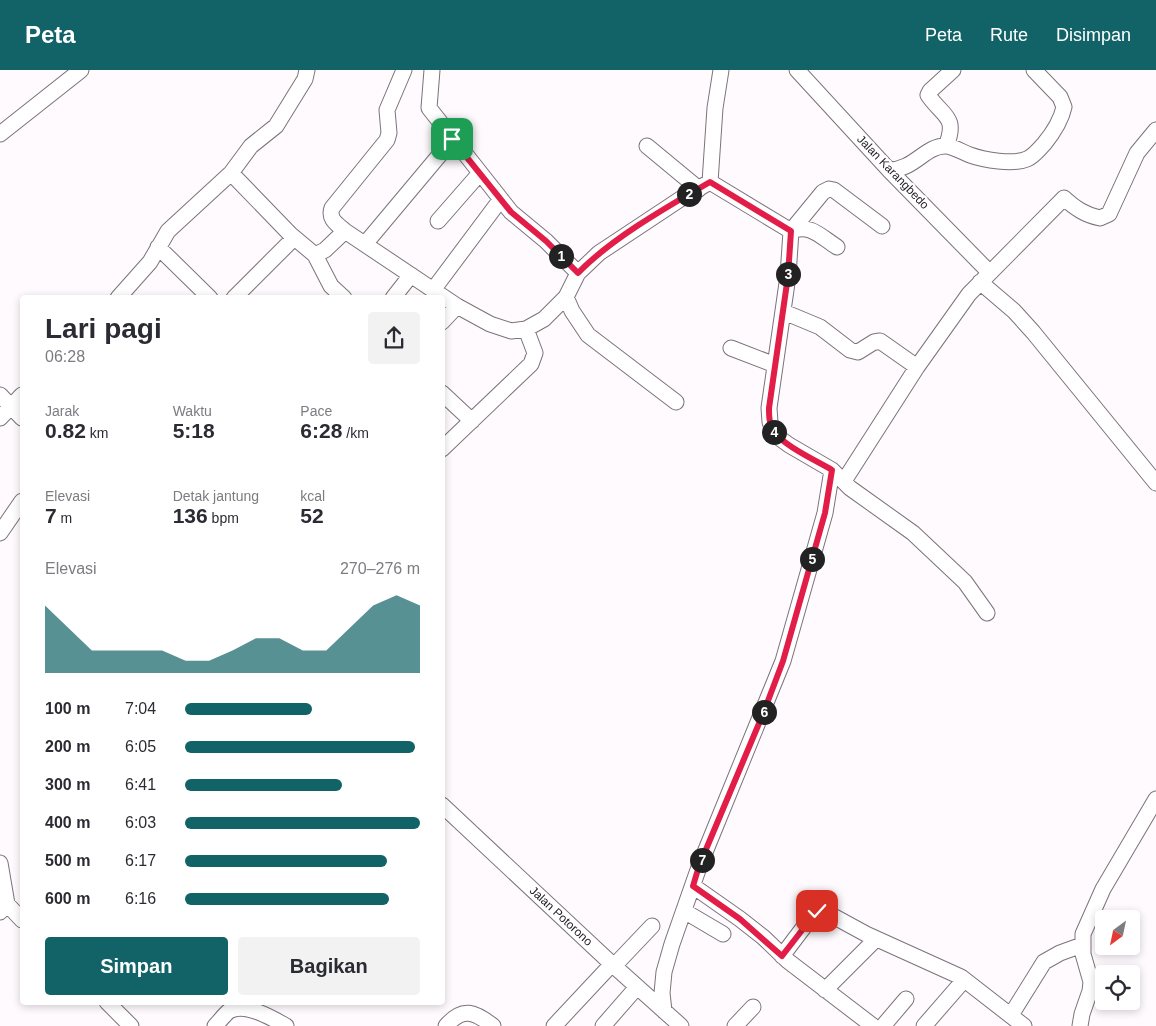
<!DOCTYPE html>
<html lang="id">
<head>
<meta charset="utf-8">
<style>
	:root { --surface:#fff; --page:#f2f2f3; --text:#2b2b33; --muted:#7c7c81; --accent:#126367 }
	body { margin:0; font-family:Arial,sans-serif; background:var(--page); color:var(--text); height:100vh; display:flex; flex-direction:column; font-size:19px; white-space:nowrap }
	* { box-sizing:border-box; margin:0 }
	p { font-size:16px; color:var(--muted) }
	.icon { flex:none; width:28px; height:28px; fill:none; stroke:currentColor; stroke-width:2; stroke-linecap:round; stroke-linejoin:round }
	.map { position:relative; flex:1; overflow:hidden }
	.side { position:absolute; left:20px; top:225px; width:425px; height:710px; display:flex; flex-direction:column; background:var(--surface); border-radius:5px; box-shadow:0 2px 8px #0003 }
	.side>* { flex:none }
	.needle { width:32px; rotate:213deg }
	.buttons { position:absolute; left:1095px; top:840px; display:grid; gap:10px }
	.buttons a { display:grid; place-items:center; width:45px; height:45px; border-radius:5px; background:var(--surface); box-shadow:0 2px 8px #0003; font-size:25px }
	.pin { position:absolute; display:grid; place-items:center; width:42px; height:42px; color:#fff; margin:-21px; border-radius:10px; box-shadow:0 2px 8px #0006 }
	.km { position:absolute; width:25px; height:25px; margin:-12px; border-radius:50%; background:#222; color:#fff; font-size:14px; line-height:25px; text-align:center }
	.round { display:grid; place-items:center; flex:none; width:52px; height:52px; border-radius:5px; background:var(--page) }
	.summary { display:flex; align-items:center; justify-content:space-between; height:85px; padding:0 25px }
	h1 { font-size:28px; font-weight:700; line-height:38px }
	.metrics { display:grid; grid-template-columns:repeat(3,1fr); gap:8px; height:85px; padding:5px 25px }
	.metrics div { display:grid; align-content:center }
	.metrics b { font-size:21px; font-weight:700 }
	.metrics small { font-size:14px; font-weight:400 }
	.metrics p { font-size:14px }
	.chart { height:140px; padding:10px 25px }
	.chart p { display:flex; justify-content:space-between }
	.chart svg { width:100%; height:90px; margin-top:5px; fill:var(--accent); opacity:.7 }
	.primary-button { display:flex; gap:10px; margin-top:auto; padding:10px 25px }
	.primary-button a { flex:1; height:58px; border-radius:5px; background:var(--accent); color:#fff; font-size:20px; font-weight:700; line-height:58px; text-align:center }
	.primary-button a+a { background:var(--page); color:var(--text) }
	ul { padding:0 25px; list-style:none; font-size:16px }
	li { display:grid; grid-template-columns:80px 60px 1fr; align-items:center; height:38px }
	li i { height:12px; border-radius:6px; background:var(--accent) }
	header { display:flex; align-items:center; gap:30px; box-sizing:border-box; height:70px; padding:0 25px; background:var(--accent); color:#fff }
	header strong { font-size:24px }
	nav { display:flex; gap:28px; margin-inline-start:auto; font-size:18px }
	.map>svg:first-child { display:block }
	.lines { fill:none; stroke-linecap:round; stroke-linejoin:round }
	.minor-casing { stroke:#7c727b; stroke-width:17 }
	.minor { stroke:#fff; stroke-width:15 }
	.route-casing { stroke:#fff; stroke-width:10 }
	.route { stroke:#e11d48; stroke-width:6 }
	.labels { text-anchor:middle; dominant-baseline:central; stroke-width:4.5; stroke-linejoin:round; paint-order:stroke }
	.street-label { font-size:12px; fill:#1f1b1f; stroke:#fff }
</style>
</head>
<body>
<header>
<strong>Peta</strong>
<nav><a>Peta</a><a>Rute</a><a>Disimpan</a></nav>
</header>
<div class="map">
<svg width="1156" height="956" viewBox="0 0 1156 956">
	<rect width="100%" height="100%" fill="#fffafe"/>
	<g class="lines">
		<g class="minor-casing">
			<path id="minor" d="M404,0L387,40L389,63L387,70L332,138C328,149 337,154 345,161L457,236L490,254L511,261L526,259L544,249L566,227L578,203L599,183L685,126L710,112
				M432,0L429,38L511,142L546,171L578,203
				M721,0L715,38L710,112L791,161L823,122L829,119L834,120L882,156
				M797,0L889,100L989,202
				M0,64L81,0
				M647,76L699,119
				M946,76C958,46 943,47 928,25L930,21L953,0
				M889,100C914,100 925,76 945,76C953,76 962,82 970,85C984,90 1013,95 1027,89C1034,86 1039,79 1044,74C1053,63 1061,51 1064,37L1060,27L1034,0
				M231,103L290,164L315,185L331,216L344,228
				M438,151L480,103
				M365,174L453,69
				M158,177L210,228
				M837,177C821,167 810,153 791,161L788,206L769,338L770,352L773,361L778,367L789,375L832,400L850,418L913,463L965,512L987,543
				M315,185L325,180L345,161
				M980,212L1014,241L1033,262L1156,413
				M433,220L501,129
				M566,227L572,241L588,265L676,332
				M118,228L150,192L168,161L231,103L251,76L276,56L305,9L307,0
				M234,228L294,168
				M393,228L411,205
				M784,242L820,257L850,280L858,282L874,272L880,271L917,297
				M442,252L457,236
				M731,278L775,295
				M442,323L472,351
				M0,325L22,348
				M0,348L22,325
				M442,379L531,294L535,283L526,259
				M844,411L917,297L969,224L1064,128C1075,138 1085,145 1100,148L1109,144L1137,83L1156,60
				M0,463L22,431
				M442,735L614,896L681,956
				M0,793L7,834L0,842
				M693,816L740,849L763,867L788,891L873,956
				M7,834L22,850
				M684,841L723,864
				M782,886L813,845L817,841L822,840L866,864L961,907L1024,956
				M614,896L652,856
				M825,920L876,869
				M107,932L131,956
				M664,941L662,923L664,902L672,874L699,797L783,591L825,443L832,400
				M1011,945L1044,892L1060,883L1082,875
				M215,956C219,952 224,945 229,941C245,932 272,948 286,956
				M446,956C463,936 475,942 493,956
				M554,956L612,894
				M603,956L637,917
				M735,956L753,937
				M883,956L906,929
				M924,956L964,910
				M1080,956L1082,944L1090,921L1091,912L1083,884V864L1103,819L1156,729"/>
		</g>
		<use href="#minor" class="minor"/>
	</g>
	<g class="lines">
		<g class="route-casing">
			<path id="route" d="M452,69L511,142L546,171L578,203C612,168 667,137 710,112L791,161L788,206L769,338C769,346 769,354 774,361C782,375 817,391 832,400L825,443L783,591L763,644L699,796L693,816L740,849L782,886L817,841"/>
		</g>
		<use href="#route" class="route"/>
	</g>
	<g class="labels">
		<g class="street-label">
			<text transform="translate(893 102) rotate(46)">Jalan Karangbedo</text>
			<text transform="translate(561 846) rotate(43)">Jalan Potorono</text>
		</g>
	</g>
</svg>
<div class="buttons">
<a><svg class="needle" viewBox="-14 -14 28 28"><path d="M0-13l5 13h-10z" fill="#e53935"/><path d="M0 13l5-13h-10z" fill="#7c7c81"/></svg></a>
<a><svg class="icon" aria-label="locate" viewBox="0 0 24 24"><circle cx="12" cy="12" r="6"/><path d="M12 2v4M12 18v4M2 12h4M18 12h4"/></svg></a>
</div>
<div class="pin" style="left:452px;top:69px;background:#1e9e55"><svg class="icon" aria-label="arrive" viewBox="0 0 24 24"><path d="M6 21V4h12l-3 4 3 4H6"/></svg></div>
<div class="pin" style="left:817px;top:841px;background:#d93025"><svg class="icon" aria-label="check" viewBox="0 0 24 24"><path d="M5 12l5 5 9-10"/></svg></div>
<b class="km" style="left:561px;top:186px">1</b>
<b class="km" style="left:689px;top:124px">2</b>
<b class="km" style="left:788px;top:204px">3</b>
<b class="km" style="left:774px;top:362px">4</b>
<b class="km" style="left:812px;top:489px">5</b>
<b class="km" style="left:764px;top:642px">6</b>
<b class="km" style="left:702px;top:790px">7</b>
<section class="side">
<div class="summary"><div><h1>Lari pagi</h1><p>06:28</p></div><a class="round"><svg class="icon" aria-label="share" viewBox="0 0 24 24"><path d="M12 15V3M7 8l5-5 5 5M5 13v7h14v-7"/></svg></a></div>
<div class="metrics">
<div><p>Jarak</p><b>0.82<small> km</small></b></div>
<div><p>Waktu</p><b>5:18</b></div>
<div><p>Pace</p><b>6:28<small> /km</small></b></div>
</div>
<div class="metrics">
<div><p>Elevasi</p><b>7<small> m</small></b></div>
<div><p>Detak jantung</p><b>136<small> bpm</small></b></div>
<div><p>kcal</p><b>52</b></div>
</div>
<div class="chart"><p><span>Elevasi</span>270–276 m</p>
<svg viewBox="0 0 160 44" preserveAspectRatio="none"><path d="M0 44V11L10 22L20 33L30 33L40 33L50 33L60 38L70 38L80 33L90 27L100 27L110 33L120 33L130 22L140 11L150 6L160 11V44z"/></svg>
</div>
<ul>
<li><b>100 m</b>7:04<i style="width:54%"></i></li>
<li><b>200 m</b>6:05<i style="width:98%"></i></li>
<li><b>300 m</b>6:41<i style="width:67%"></i></li>
<li><b>400 m</b>6:03<i style="width:100%"></i></li>
<li><b>500 m</b>6:17<i style="width:86%"></i></li>
<li><b>600 m</b>6:16<i style="width:87%"></i></li>
</ul>
<div class="primary-button"><a>Simpan</a><a>Bagikan</a></div>
</section>
</div>
</body>
</html>
